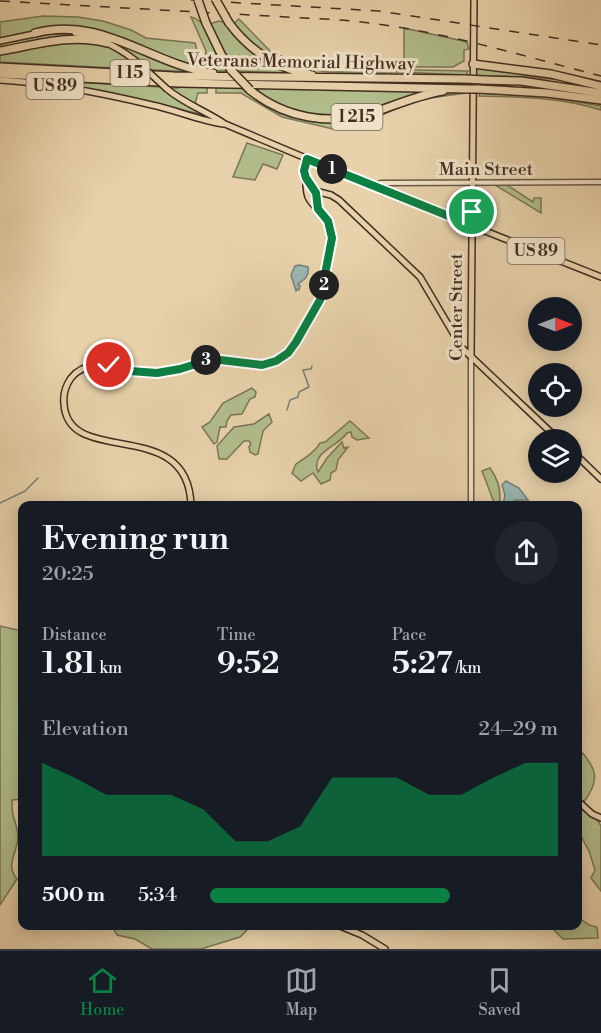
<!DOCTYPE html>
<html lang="en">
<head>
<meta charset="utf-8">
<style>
	:root { --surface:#171b24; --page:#20242c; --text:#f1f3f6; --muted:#9ea1a6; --line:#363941; --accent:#0b8043 }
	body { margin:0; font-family:"Libre Bodoni",serif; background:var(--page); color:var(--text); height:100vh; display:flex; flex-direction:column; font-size:22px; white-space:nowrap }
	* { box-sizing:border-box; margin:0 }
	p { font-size:20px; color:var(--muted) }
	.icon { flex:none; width:33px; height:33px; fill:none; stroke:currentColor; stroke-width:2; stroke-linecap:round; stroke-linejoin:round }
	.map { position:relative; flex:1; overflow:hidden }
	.details { position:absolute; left:18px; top:501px; width:564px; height:429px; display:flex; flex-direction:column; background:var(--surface); border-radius:12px; box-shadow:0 3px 15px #0003 }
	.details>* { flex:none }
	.needle { width:39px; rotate:90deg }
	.tools { position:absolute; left:528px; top:297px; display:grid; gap:12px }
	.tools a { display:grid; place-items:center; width:54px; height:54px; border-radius:50%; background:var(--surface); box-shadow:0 3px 15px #0003; font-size:30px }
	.pin { position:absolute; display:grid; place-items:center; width:51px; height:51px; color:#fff; margin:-26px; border:3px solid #fff; border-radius:50%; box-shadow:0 2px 6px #0007 }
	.km { position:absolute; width:30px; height:30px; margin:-15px; border-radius:50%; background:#222; color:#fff; font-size:16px; line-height:30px; text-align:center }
	.round { display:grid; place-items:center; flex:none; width:63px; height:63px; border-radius:32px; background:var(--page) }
	.head { display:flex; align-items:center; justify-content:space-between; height:102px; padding:0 24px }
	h1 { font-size:33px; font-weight:600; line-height:45px }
	.stats { display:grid; grid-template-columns:repeat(3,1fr); gap:9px; height:102px; padding:6px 24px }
	.stats div { display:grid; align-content:center }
	.stats b { font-size:30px; font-weight:600 }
	.stats small { font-size:16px; font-weight:400 }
	.stats p { font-size:16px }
	.chart { height:168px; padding:12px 24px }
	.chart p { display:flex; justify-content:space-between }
	.chart svg { width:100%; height:108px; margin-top:6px; fill:var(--accent); opacity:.7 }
	ul { padding:0 24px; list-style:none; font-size:20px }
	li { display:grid; grid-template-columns:96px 72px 1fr; align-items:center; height:45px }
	li i { height:15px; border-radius:8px; background:var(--accent) }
	.dock { display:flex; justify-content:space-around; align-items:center; height:84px; border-top:2px solid var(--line); background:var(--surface); font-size:16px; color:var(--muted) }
	.dock a { display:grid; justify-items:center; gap:3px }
	.dock .current { color:var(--accent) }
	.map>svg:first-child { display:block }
	.green { fill:#b2bd8c; stroke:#7a7656; stroke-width:1.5 }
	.water { fill:#99b6b1; stroke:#768077; stroke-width:1.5 }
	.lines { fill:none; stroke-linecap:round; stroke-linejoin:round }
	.stream { stroke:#768077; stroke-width:1.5 }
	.minor-casing { stroke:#6b5744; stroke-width:7 }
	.major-casing { stroke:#412e21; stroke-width:8 }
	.highway-casing { stroke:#412e21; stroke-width:10 }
	.minor { stroke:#f0e2c8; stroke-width:4 }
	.major { stroke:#e8d2ab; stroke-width:5 }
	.highway { stroke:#e8d2ab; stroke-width:7 }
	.rail { stroke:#412e21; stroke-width:1.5; stroke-dasharray:10 10; stroke-linecap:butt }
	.major-bridge-casing { stroke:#412e21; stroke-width:8; stroke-linecap:butt }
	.highway-bridge-casing { stroke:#412e21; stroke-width:10; stroke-linecap:butt }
	.major-bridge { stroke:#e8d2ab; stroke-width:5 }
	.highway-bridge { stroke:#e8d2ab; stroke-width:7 }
	.route-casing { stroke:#fff; stroke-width:12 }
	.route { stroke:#0b8043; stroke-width:8 }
	.labels { text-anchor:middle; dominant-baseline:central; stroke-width:6; stroke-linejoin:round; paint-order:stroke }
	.shield { fill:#f0e2c8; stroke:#766453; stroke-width:1.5 }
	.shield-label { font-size:16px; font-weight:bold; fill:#412e21 }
	.street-label { font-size:18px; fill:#412e21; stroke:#f0e2c8 }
</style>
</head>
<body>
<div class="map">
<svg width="601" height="949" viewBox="0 0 601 949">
	<rect width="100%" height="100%" fill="#e8d2ab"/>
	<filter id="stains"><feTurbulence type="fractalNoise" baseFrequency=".00333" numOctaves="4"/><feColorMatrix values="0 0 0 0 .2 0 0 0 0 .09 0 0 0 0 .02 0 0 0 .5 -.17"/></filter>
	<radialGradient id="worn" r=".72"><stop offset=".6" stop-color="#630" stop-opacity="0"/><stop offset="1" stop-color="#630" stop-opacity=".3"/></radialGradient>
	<path class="green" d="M43,16L78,17L103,21L131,30L146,38L195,43L199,58L205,59L206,51L191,17C207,19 219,53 226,67V71H210L190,65L104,33L37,30L0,38V22Z
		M239,19L272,53L316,68L468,71L466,75L399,72H330L293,68L253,46L233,24Z
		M219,21C236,25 245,46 258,56C268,64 280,68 292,73L235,71L209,24Z
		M404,28L467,42L469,49L464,50V61L453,67H415L404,60Z
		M52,34L82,36L0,49V43Z
		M100,37L194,72L0,62V53L68,40L108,45L139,67L145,66L126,50Z
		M477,67L547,76L569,81L529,77L479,76L476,73Z
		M0,78L161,87L180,102L204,115L104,91Z
		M180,86L207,87V93H198L195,104L169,88H179Z
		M216,86L434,91C364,114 328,133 258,94V88H241C252,98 268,104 282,109C291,113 302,119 312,121C364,131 413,92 466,93L416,100L368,121L333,129L282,117L241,93H216Z
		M480,93L550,97L601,106V110C561,97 520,97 479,96Z
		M247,143L283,155L277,169L263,164L255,180L233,177Z
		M495,185H507L533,202L534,198H541V213Z
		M252,388L256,392L255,397L250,399L242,414L231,415L227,421L226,427H220L217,442L214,444L202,427L210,422L223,403Z
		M269,414L272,422L263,431L258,454L255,455L250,452L249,447L251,444L249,441H244L227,459H219L217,446L234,427L254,424Z
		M350,421L369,438L357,440L352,437L351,432L347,433C339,446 310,452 318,472L327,458L342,442L344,448L348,447L338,460L336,470L331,473L330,480L321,484L313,473L301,481L292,473L296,464C305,458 315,452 320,443L325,442Z
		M490,468C498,479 502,491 499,505H495L482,471Z
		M0,626L22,631V719L20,718L22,734V799L12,800C12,804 12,810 13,815C15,823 18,828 18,838C17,853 5,865 17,879L0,905Z
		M578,748C597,768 601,780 583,803L578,798Z
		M578,803L596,818L601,826V891L591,878L595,870L589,851L578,831Z
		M578,917L589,925L597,927L598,938L563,939L553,929L542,926H578Z
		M112,926H251L240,937L201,949H152L135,939L117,935Z"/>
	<path class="water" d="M299,265L308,267C310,276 304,280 298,284L300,286L299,290L297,289L296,291L291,275L295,266Z
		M506,481L519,488L528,500H517L503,505L505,495L502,485Z"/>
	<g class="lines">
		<path class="stream" d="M287,410L290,400L298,397L299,392L309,387L303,370L311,369L312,366
			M0,503L25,491L38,478"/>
		<g class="minor-casing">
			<path id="minor" d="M372,186L381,183L601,182
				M471,506V357"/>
		</g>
		<g class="major-casing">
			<path id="major" d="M75,33C101,37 122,49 142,66
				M0,41L39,33
				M0,80C51,83 102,93 152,105C176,110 200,121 224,124
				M167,89C185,104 206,111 225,124L372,186L601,277
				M315,191L331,195L339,200L420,277L462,348L559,440
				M471,357L474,0
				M572,451L601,479
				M191,506C189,414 68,469 64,404C63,395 66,385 71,378C93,352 125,374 153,373C175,373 193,360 214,359C236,358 255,371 277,360C294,352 311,320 319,303C324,291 334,238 331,227C327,215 315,209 309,199C305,194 305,166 307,159
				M578,801L592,814L601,818
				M340,926L362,935L385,949"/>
		</g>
		<g class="highway-casing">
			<path id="highway" d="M206,23L221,54L231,70
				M229,23C250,51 277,69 312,75
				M35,33C102,15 151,65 213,73
				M0,51C35,45 72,33 107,43
				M473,64L551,74L601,86
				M0,67L174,76L465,79
				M0,74L179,83L467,89
				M484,80L521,81L601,93
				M478,89L547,93L601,100
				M250,90C284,118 330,126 372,113C396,105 418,95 443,91"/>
		</g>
		<use href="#minor" class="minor"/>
		<use href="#major" class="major"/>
		<use href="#highway" class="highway"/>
		<path class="rail" d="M191,0L379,11L601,45
			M0,1L341,20C430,27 515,54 601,76"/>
		<g class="major-bridge-casing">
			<path id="major-bridge" d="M142,66L167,89"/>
		</g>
		<g class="highway-bridge-casing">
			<path id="highway-bridge" d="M198,0L206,23
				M216,0L229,23
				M231,70L250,90
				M465,79L484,80
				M467,89H478"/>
		</g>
		<use href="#major-bridge" class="major-bridge"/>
		<use href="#highway-bridge" class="highway-bridge"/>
	</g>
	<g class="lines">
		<g class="route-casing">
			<path id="route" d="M109,365L130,371L157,373L180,369L212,359L262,365L276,361L288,353L296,342L320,300L332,238L328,221L318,209L316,193L306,178L304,171L307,159L471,225L472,212"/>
		</g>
		<use href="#route" class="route"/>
	</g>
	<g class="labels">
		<g class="shield">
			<rect x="110.5" y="60" width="39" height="26" rx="4.5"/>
			<rect x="26.5" y="73" width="57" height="26" rx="4.5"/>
			<rect x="331.5" y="104" width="51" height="26" rx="4.5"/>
			<rect x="507.5" y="238" width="57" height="26" rx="4.5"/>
		</g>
		<g class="shield-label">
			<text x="130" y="73">I 15</text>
			<text x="55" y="86">US 89</text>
			<text x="357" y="117">I 215</text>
			<text x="536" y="251">US 89</text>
		</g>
		<g class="street-label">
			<text transform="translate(301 62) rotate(1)">Veterans Memorial Highway</text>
			<text x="486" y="169">Main Street</text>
			<text transform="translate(456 307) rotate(-90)">Center Street</text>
		</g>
	</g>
	<rect width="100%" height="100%" filter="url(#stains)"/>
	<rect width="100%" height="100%" fill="url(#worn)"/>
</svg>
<div class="tools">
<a><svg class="needle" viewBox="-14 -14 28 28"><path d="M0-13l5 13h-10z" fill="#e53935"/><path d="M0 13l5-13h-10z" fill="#9ea1a6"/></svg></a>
<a><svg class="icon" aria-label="locate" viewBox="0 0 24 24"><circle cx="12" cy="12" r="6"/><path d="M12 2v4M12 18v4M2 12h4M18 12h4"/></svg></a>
<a><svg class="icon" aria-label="layers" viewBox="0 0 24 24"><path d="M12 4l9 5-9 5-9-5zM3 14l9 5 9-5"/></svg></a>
</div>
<div class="pin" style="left:472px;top:212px;background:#1e9e55"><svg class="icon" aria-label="arrive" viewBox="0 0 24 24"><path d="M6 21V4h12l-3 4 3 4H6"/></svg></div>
<div class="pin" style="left:109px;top:365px;background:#d93025"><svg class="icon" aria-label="check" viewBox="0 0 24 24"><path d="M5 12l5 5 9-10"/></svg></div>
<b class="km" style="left:332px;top:169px">1</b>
<b class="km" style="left:324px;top:285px">2</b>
<b class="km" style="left:206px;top:360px">3</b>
<section class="details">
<div class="head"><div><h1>Evening run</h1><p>20:25</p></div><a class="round"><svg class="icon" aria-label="share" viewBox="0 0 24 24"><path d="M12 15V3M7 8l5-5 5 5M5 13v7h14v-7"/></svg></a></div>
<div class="stats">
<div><p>Distance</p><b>1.81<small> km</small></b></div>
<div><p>Time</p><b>9:52</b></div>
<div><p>Pace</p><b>5:27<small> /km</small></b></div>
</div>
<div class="chart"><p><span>Elevation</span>24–29 m</p>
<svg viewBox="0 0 160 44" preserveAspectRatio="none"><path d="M0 44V6L10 12L20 19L30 19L40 19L50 25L60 38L70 38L80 32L90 12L100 12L110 12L120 19L130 19L140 12L150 6L160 6V44z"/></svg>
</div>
<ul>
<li><b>500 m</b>5:34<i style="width:69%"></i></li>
</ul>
</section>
</div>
<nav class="dock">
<a class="current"><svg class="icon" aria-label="home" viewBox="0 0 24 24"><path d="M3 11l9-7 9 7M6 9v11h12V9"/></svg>Home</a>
<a><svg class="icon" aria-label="map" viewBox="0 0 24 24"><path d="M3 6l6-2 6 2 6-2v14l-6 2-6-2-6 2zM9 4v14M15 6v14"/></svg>Map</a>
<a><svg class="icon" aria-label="saved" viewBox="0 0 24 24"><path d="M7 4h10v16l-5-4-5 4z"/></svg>Saved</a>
</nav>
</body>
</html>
